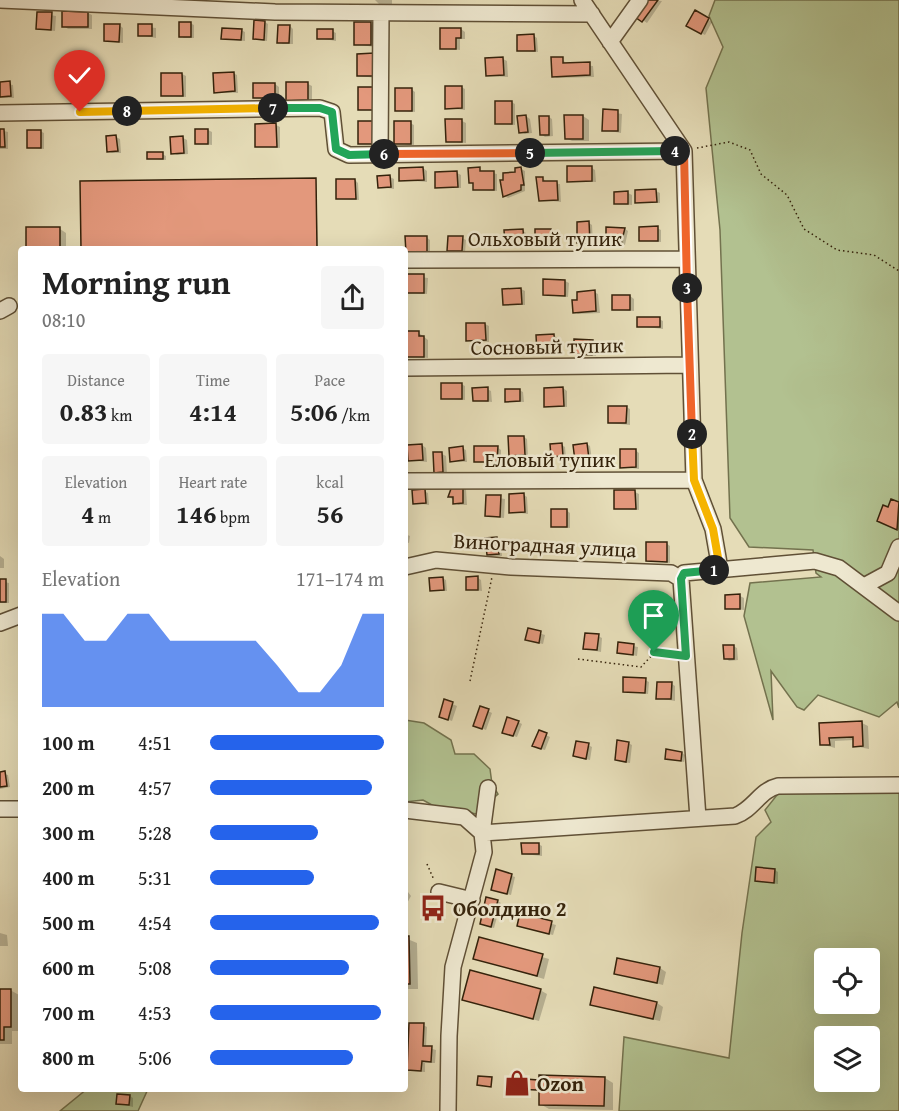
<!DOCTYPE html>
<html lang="en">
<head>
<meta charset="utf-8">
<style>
	:root { --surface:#fff; --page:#f6f6f6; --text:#222; --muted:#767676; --accent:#2563eb }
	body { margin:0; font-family:"Gentium Book Plus",serif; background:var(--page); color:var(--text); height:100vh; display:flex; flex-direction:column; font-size:22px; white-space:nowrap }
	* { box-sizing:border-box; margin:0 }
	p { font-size:20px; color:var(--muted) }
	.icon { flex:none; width:33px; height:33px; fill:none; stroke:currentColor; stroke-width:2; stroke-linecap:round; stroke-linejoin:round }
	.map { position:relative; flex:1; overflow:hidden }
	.panel { position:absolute; left:18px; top:246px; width:390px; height:846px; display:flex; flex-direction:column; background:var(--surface); border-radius:6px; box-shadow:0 6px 24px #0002 }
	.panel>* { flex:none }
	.buttons { position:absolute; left:814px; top:948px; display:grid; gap:12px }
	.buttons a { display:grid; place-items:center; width:66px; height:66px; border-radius:6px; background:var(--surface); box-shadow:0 6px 24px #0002; font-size:30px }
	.pin { position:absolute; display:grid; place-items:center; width:51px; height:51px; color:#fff; margin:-62px -26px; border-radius:50% 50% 50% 0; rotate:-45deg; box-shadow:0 0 6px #0007 }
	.pin .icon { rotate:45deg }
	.km { position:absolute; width:30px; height:30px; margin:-15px; border-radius:50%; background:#222; color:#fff; font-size:16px; line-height:30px; text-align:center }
	.round { display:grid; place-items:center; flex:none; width:63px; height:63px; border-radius:6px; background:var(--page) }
	.summary { display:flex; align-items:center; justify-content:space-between; height:102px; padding:0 24px }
	h1 { font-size:33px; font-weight:700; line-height:45px }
	.figures { display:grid; grid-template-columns:repeat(3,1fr); gap:9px; height:102px; padding:6px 24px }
	.figures div { display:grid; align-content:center; border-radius:6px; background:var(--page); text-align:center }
	.figures b { font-size:26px; font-weight:700 }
	.figures small { font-size:16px; font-weight:400 }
	.figures p { font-size:16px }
	.chart { height:168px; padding:12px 24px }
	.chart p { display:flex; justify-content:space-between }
	.chart svg { width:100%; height:108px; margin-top:6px; fill:var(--accent); opacity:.7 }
	ul { padding:0 24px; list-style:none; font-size:20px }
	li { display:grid; grid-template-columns:96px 72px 1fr; align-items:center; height:45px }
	li i { height:15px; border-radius:8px; background:var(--accent) }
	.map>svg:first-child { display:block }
	.green { fill:#b2c190; stroke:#73724e; stroke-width:1.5; fill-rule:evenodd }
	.shadow { fill:#0003 }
	.building { fill:#e3987c; stroke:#34220b; stroke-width:1.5 }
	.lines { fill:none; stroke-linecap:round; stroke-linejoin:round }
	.minor-casing { stroke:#605036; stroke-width:18 }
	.path { stroke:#34220b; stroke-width:1.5; stroke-dasharray:1.5 3; stroke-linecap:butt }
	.minor { stroke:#eee8d0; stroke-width:15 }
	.split-1-casing { stroke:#fff; stroke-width:12 }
	.split-2-casing { stroke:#fff; stroke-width:12 }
	.split-3-casing { stroke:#fff; stroke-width:12 }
	.split-4-casing { stroke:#fff; stroke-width:12 }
	.split-5-casing { stroke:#fff; stroke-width:12 }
	.split-6-casing { stroke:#fff; stroke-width:12 }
	.split-7-casing { stroke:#fff; stroke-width:12 }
	.split-8-casing { stroke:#fff; stroke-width:12 }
	.split-9-casing { stroke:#fff; stroke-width:12 }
	.split-1 { stroke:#22a559; stroke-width:8 }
	.split-2 { stroke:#f5b400; stroke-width:8 }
	.split-3 { stroke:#f0652b; stroke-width:8 }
	.split-4 { stroke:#f0652b; stroke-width:8 }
	.split-5 { stroke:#22a559; stroke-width:8 }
	.split-6 { stroke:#f0652b; stroke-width:8 }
	.split-7 { stroke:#22a559; stroke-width:8 }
	.split-8 { stroke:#f5b400; stroke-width:8 }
	.split-9 { stroke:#f5b400; stroke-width:8 }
	.labels { text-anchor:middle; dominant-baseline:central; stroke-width:5; stroke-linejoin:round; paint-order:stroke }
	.street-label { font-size:21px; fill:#34220b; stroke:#eee8d0 }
	.poi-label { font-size:21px; font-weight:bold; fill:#34220b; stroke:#eee8d0; text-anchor:start }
</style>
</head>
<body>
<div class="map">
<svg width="899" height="1111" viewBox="0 0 899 1111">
	<rect width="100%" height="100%" fill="#e5dcb7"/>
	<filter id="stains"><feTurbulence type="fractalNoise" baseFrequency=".00333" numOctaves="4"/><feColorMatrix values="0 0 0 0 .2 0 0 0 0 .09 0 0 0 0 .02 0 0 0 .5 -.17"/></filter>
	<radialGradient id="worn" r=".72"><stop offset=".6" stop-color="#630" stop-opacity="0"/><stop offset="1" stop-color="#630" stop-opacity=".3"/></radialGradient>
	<path class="green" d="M715,0H899V708L897,702L879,717L818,695L804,710L797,707L771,671L773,720L744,616L750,583L821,577L816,573L813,550L749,547L730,518L720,230L706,88L723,47L709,16Z
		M405,720L424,723L451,740L455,754H474L490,769L492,784L498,794L476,814L455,809L443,811L423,800L405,802Z
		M781,790L818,793L899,792V1111H619L624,1037L729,1058L742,933L756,837L771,822L765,810ZM825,958H870V1004H825ZM825,1036H870V1082H825Z
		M87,1089H148L138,1111H60Z"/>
	<path class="shadow" d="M375,0H392V5L379,4Z
		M648,0L662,1L647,23L637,16Z
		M695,12L712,22L705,35L688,26Z
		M38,13L56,16L55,31L37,29Z
		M64,13H88L92,15V29H68L64,26Z
		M265,22L268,24L267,41L258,40L254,38Z
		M190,23L194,25V38H184L181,36Z
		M371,24L374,26V47L356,44Z
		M119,25L123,28V43L105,41Z
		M139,26L156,28V38L139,35Z
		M290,26L293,29V44H283L279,42Z
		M461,29L465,32V39H460V50L442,48Z
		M241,30L245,32V41L223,39Z
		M332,31L336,33V41L318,38Z
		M534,36L537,38L538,52L519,50Z
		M374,55L377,78L359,76Z
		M562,58L566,64L593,66L594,77L557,78L553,76Z
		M503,59L507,61L508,77L487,76Z
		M233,73L237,75L238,93L216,92Z
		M182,74L186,76V97L163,95Z
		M0,83L13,85L14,98H0Z
		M87,84L91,86L92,99L74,97Z
		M275,84L279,87V100L254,98Z
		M308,84L312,86V102L288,100Z
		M461,87L465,89V110L447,108Z
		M411,89L415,92V112L397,110Z
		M511,102L515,104V125L497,123Z
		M605,111L622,114L621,133L604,130Z
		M526,116L530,119L532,133L525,134L521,132Z
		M583,116L589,120V141H572L566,138Z
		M549,117L552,119L553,136L545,137L541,134Z
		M462,121L466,123V143L447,141Z
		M410,123L414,125V145L395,143Z
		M276,125L280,127V148L257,146Z
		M0,130L8,132V149H0Z
		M208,130L212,132V145L197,143Z
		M40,131L44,133V149L28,147Z
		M116,137L120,139L121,153H112L108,151Z
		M183,138L187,140L188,154L177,155L173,153Z
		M162,154L166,156V160L148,158Z
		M423,168L427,171V182L401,180Z
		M592,168L595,170L596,182L569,181Z
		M470,169L497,174V191L474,189V184L470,182Z
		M521,169L525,171V191L508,198L505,196Z
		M457,173L461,175V188L437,187Z
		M390,177L394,179V189L380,187Z
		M543,178L547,183L560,184L561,202L541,200Z
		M316,179L318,249H82L81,182Z
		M355,180L358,183L359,200L338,199Z
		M656,191L660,193V203L637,202Z
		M628,193L632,195V205L615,203Z
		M589,223L592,225L593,244L583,245L579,242Z
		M657,228L661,230V242L641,240Z
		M60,229L66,233V249H28Z
		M625,229L628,231L625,245L607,243Z
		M550,230L554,233V246L537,244Z
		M523,231L526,233L527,245L507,243Z
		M426,237L430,240V254L411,255Z
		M462,238L466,240L465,253L449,250Z
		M405,275L428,278L427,294L405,292Z
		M565,281L569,283L568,297L544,295Z
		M521,289L525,291V305L504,304Z
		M594,292L598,294L600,313L578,314L575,312Z
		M630,296L634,299V311L613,309Z
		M659,319L663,321V329L638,326Z
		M485,324L489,326V342L467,340Z
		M419,333L428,340V358L408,356Z
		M554,335L557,338L558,355L539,353Z
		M593,341L596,343V356L575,353Z
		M461,384L465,386V400L442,398Z
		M563,388L567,391V407L546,406L545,389Z
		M487,389L491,391L492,402L474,400Z
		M519,390L523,392L524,402L507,401Z
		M626,407L630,409V425L609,423Z
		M524,437L527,439L528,457L511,455Z
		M587,444L590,446L592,460L580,462L576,460Z
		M422,445L426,448L427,462L409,460Z
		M562,445L565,447L566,458L552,456Z
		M497,447L501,450V464L476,461Z
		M462,448L466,450L467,462L452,461Z
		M635,450L639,453V469L622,467Z
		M442,454L446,456L447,474H439L435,472Z
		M463,487L466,489L467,505H458L450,497Z
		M424,491L428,493L429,505L414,503Z
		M635,492L639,494V510L616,508Z
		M524,495L527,497L528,514L511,512Z
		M487,496L505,499L504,518L486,516Z
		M892,501L899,503V530L885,524Z
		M566,510L570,513V528L553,526Z
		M405,534L410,536L409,543L405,542Z
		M497,539L501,541L502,556L492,557L488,554Z
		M666,543L670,546V563L648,560Z
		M0,556L4,559V568H0Z
		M442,578L446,580L447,591L431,590Z
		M478,578L481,580L482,591L468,589Z
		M0,581L9,583V603H0Z
		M740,596L744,598V610L726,608Z
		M529,630L545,635L543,644L527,640Z
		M598,636L602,638L601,652L585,649Z
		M620,644L638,647L637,656L619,652Z
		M733,646L737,648L738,660L729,661L726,658Z
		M645,680L649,682L648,694L624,691Z
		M672,684L675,686V701L657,698Z
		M445,701L457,706L452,721L444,718Z
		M488,711L492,713L486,730L479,727Z
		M518,722L522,724L517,737L508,734Z
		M862,723L868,726L869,749L854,746V740L835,741V748L821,744V724Z
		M540,732L550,737L545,750L538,748Z
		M628,743L632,745L630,763L621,762L617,760Z
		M588,745L592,747L590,760L574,756Z
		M682,753L685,755L684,762L667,758Z
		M0,773L8,775L10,787L0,789Z
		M538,844L542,846V856L523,854Z
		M775,870L778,872V884L757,881Z
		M497,871L515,877L511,895L496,891Z
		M405,888L411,896L405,907Z
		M497,901L501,903L494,928L481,924Z
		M521,915L556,925L553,935L522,927Z
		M0,933L7,935L8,946H0Z
		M405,938L417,943L418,989H405Z
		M480,939L549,959L544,979L475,958Z
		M660,968L666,972L663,985L616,973Z
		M595,989L657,1003L663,1007L660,1021L598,1007L592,1004Z
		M0,990H10L19,995V1031H12V1044H0Z
		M540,990L547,994L539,1021L464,999Z
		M423,1025L427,1027L426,1047L436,1050L435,1063H425V1072L412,1071L409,1069Z
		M605,1078L613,1083V1110L549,1109L540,1104V1091L513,1088L514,1080L541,1083Z
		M274,1089H309V1091Z
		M130,1096L133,1098V1107L117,1103Z"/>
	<path class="building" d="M646,0H658L642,22L635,17Z
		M695,10L709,18L701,34L686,26Z
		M62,11L88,12V27H62Z
		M37,12H52L51,30L36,29Z
		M254,20L265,21L264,40L253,39Z
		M179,22H191V37H179Z
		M354,22H371V45H354Z
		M104,24H120L119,42L104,41Z
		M138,24H152V36H138Z
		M278,25H290L289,43H277Z
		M222,28L242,29L241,40L221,39Z
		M440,28H461V38H456V49H440Z
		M317,29H333V39H317Z
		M534,34L535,51H517V35Z
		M374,53V76H357V54Z
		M503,57L504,75L486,76L485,58Z
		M551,57H563V63L590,62V75L552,77Z
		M234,72L235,91L214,93L213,73Z
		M161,73H182L183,96H161Z
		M10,81L11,96L0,97V82Z
		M88,82V97L73,98L72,83Z
		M286,82H308V100L286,101Z
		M253,83H275V98H253Z
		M445,86H462V108L445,109Z
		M358,87H374V110H358Z
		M395,88H412V111H395Z
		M495,101H512V124H495Z
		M603,109L618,110V131H602Z
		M526,115L528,132L519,133L517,116Z
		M564,115H583V139H565Z
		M539,116H549V135H540Z
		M445,119H462V142H446Z
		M358,121H374L375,144H358Z
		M394,121H411V144H394Z
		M276,123L277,147H255V124Z
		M0,129H4L5,147H0Z
		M195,129H208V144H195Z
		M27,130H41V148H27Z
		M116,135L118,151L107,152L106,136Z
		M183,136L184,153L171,154L170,137Z
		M147,152H163V159H147Z
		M567,166H592V181L567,182Z
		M423,167L424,180L399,181V168Z
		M480,167V171H494V190H473V183H469L468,168Z
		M521,167L524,185H521V190L503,197L500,180H503V173L515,172V168Z
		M457,171L458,187L435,188V172Z
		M390,175L391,187L378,188L377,176Z
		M536,177H543V181H557L558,200L539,201Z
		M316,178L317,249H81L80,181Z
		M336,179H355L356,199H336Z
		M656,189L657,202L635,203V190Z
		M628,191V204H614V192Z
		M589,221L590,243H577V222Z
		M658,226V241H639V227Z
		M26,227H60V249H26Z
		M606,227L625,228L621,244H606Z
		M523,229L524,243L505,244L504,230Z
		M535,229H551V244L535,245Z
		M405,236H427V253H406Z
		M448,236H463L462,251H447Z
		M405,274H424V293H405Z
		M543,279L565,280V296L543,295Z
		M521,288L522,304L503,305L502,289Z
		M595,290L596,311L573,313L572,300H577V292Z
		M612,295H630V310H612Z
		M637,317H660V327H637Z
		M466,323H485L486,340L466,341Z
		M406,331H419V336H424V357H407Z
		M554,334L555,353L537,354L536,335Z
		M574,339L593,340L592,355L574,354Z
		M441,383H462V399H441Z
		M488,387V401H473L472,388Z
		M563,387L564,406L544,407V388Z
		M505,389H520V401L505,402Z
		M608,406H627L626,423H608Z
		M508,436H524L525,455L509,456Z
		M562,443L563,456L551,457L550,444Z
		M587,443L589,459L575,461L573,445Z
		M422,444L423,460L408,461L407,445Z
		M463,446L464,460L450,462L449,448Z
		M474,446H498L497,462H474Z
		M620,449H636V467L620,468Z
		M433,452H442L443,472L434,473Z
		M452,486H463V503L453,504V497H448Z
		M425,489L426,503L413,504L412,490Z
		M614,490H635L636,509H614Z
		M524,493L525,512L509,513V494Z
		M486,495H501L500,517L485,516Z
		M891,499L899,502L897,530L877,521L883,505L888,507Z
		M551,509H567V527H551Z
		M497,537L499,554L487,555L485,538Z
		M646,542H667V562L646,561Z
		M478,576V590H466V577Z
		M443,577L444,590L430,591L429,578Z
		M0,579H6V602H0Z
		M740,594V609H725V595Z
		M528,628L541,631L539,643L525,640Z
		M585,633L599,634L597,650L583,649Z
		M618,642L634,644L633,655L617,653Z
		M723,645H734V659H724Z
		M623,677L646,678L645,693L623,692Z
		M657,682H672L671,699H656Z
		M444,699L453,702L448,720L439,717Z
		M480,706L489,709L482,729L473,726Z
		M507,717L519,721L513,736L502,733Z
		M862,721L863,746L853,747V737L829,738L830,745H820L819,723Z
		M539,730L547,733L541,749L532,746Z
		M617,740L629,742L626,762L615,760Z
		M576,741L589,743L586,759L573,756Z
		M666,749L682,752L681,761L665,759Z
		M5,771L7,786L0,787V772Z
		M521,843H539V854H522Z
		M756,867L775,869L774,883L755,881Z
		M496,869L512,874L507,894L491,890Z
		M486,897L498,900L491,927L480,924Z
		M520,913L552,921L549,934L517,926Z
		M405,936H409L410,984H405Z
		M479,937L543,954L537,976L473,959Z
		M617,958L660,967L657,983L614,974Z
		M470,970L541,989L533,1019L462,1000Z
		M594,987L657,1002L653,1019L590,1005Z
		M0,989H11V1027H4V1040H0Z
		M409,1023H424L423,1046H432L431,1062L422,1061L421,1071L407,1070Z
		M539,1075L605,1077L604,1106L539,1105Z
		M478,1076L492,1077L491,1087L477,1085Z
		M512,1078L538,1080V1090L512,1089Z
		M117,1094L130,1095L129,1105L116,1104Z"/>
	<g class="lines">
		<g class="minor-casing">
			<path id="minor" d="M0,0L275,12L592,14
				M582,0L684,151L694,480L713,529L720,569
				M610,42L640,0
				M0,113L320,108L332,112L336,149L349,155L684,151
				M380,154L381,13
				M405,260L686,259
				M0,311L9,306
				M405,368L689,365
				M405,481L694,480
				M405,567L436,560L511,567L671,573L681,579
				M864,586L888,573L899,547
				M0,623L21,615
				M0,809H21
				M405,810L464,817L482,833L735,816C753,810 760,790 778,786L899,785
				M698,818L681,579L684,573L815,561L839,568L899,613
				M439,892L472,900
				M448,1111L449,1036L453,967L484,852L482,833L488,788"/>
		</g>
		<path class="path" d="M697,148L729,142L750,150L761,174L787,195L804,229L837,250L874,255L899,271
			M578,659L641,667L654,653L673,654
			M470,681L492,577
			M427,864L434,880"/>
		<use href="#minor" class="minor"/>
	</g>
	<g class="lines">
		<g class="split-1-casing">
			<path id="split-1" d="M654,652L686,656L681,579L684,573L714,570"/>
		</g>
		<g class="split-2-casing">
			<path id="split-2" d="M692,434L694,480L713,529L720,569L714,570"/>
		</g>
		<g class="split-3-casing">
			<path id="split-3" d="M687,288L692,434"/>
		</g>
		<g class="split-4-casing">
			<path id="split-4" d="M675,151H684L687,288"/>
		</g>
		<g class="split-5-casing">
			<path id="split-5" d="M530,153L675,151"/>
		</g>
		<g class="split-6-casing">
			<path id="split-6" d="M384,154L530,153"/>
		</g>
		<g class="split-7-casing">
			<path id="split-7" d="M273,108H320L332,112L336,149L349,155L384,154"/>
		</g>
		<g class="split-8-casing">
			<path id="split-8" d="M127,111L273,108"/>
		</g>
		<g class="split-9-casing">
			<path id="split-9" d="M80,112L127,111"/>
		</g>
		<use href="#split-1" class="split-1"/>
		<use href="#split-2" class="split-2"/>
		<use href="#split-3" class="split-3"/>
		<use href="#split-4" class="split-4"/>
		<use href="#split-5" class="split-5"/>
		<use href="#split-6" class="split-6"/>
		<use href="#split-7" class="split-7"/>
		<use href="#split-8" class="split-8"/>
		<use href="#split-9" class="split-9"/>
	</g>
	<defs>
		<g id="bus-bare" transform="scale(2.07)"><path d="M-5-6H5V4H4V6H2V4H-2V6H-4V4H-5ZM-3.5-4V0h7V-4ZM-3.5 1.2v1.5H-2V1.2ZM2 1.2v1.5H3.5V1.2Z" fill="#8f2418" stroke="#eee8d0" stroke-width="2.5" paint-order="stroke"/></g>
		<g id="shop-bare" transform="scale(2.07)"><path d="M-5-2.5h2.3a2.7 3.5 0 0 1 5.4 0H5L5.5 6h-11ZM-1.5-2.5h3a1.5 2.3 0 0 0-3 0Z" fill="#8f2418" stroke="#eee8d0" stroke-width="2.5" paint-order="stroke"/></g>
	</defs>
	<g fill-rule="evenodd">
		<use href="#bus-bare" x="433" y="908"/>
		<use href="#shop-bare" x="517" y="1083"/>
	</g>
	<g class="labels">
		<g class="street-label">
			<text x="545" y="238">Ольховый тупик</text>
			<text transform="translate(547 346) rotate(-1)">Сосновый тупик</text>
			<text x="550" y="459">Еловый тупик</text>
			<text transform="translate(545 545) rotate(3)">Виноградная улица</text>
		</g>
		<g class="poi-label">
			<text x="453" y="908">Оболдино 2</text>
			<text x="537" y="1083">Ozon</text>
		</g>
	</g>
	<rect width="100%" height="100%" filter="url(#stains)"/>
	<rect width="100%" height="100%" fill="url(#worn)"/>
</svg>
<div class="buttons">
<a><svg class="icon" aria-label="locate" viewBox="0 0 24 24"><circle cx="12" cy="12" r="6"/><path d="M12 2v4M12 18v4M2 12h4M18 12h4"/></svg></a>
<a><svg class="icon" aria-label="layers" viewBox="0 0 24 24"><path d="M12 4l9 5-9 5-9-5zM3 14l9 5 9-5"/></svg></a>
</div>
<div class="pin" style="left:654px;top:652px;background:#1e9e55"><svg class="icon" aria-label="arrive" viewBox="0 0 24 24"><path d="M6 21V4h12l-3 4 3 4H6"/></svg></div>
<div class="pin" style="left:80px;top:112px;background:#d93025"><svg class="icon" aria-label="check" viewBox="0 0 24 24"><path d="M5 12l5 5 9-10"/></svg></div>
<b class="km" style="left:714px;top:570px">1</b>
<b class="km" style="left:692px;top:434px">2</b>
<b class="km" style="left:687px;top:288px">3</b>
<b class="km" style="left:675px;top:151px">4</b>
<b class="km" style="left:530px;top:153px">5</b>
<b class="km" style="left:384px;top:154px">6</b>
<b class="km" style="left:273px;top:108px">7</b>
<b class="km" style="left:127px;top:111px">8</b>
<section class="panel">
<div class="summary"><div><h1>Morning run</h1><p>08:10</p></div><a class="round"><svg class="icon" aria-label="share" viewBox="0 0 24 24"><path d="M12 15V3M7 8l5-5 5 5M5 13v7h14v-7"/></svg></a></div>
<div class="figures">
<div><p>Distance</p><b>0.83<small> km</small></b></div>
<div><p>Time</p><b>4:14</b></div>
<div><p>Pace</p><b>5:06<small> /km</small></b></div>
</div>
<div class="figures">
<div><p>Elevation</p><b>4<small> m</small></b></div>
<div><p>Heart rate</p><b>146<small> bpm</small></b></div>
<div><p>kcal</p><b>56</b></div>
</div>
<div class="chart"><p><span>Elevation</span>171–174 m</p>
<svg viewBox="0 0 160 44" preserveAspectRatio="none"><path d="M0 44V6L10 6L20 17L30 17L40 6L50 6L60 17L70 17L80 17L90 17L100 17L110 27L120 38L130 38L140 27L150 6L160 6V44z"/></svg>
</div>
<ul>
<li><b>100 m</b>4:51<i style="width:100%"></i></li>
<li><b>200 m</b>4:57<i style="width:93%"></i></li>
<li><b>300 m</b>5:28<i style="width:62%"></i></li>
<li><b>400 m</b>5:31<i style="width:60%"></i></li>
<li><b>500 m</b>4:54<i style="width:97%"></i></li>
<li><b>600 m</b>5:08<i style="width:80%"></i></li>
<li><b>700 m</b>4:53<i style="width:98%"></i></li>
<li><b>800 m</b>5:06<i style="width:82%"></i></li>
</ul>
</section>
</div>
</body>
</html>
